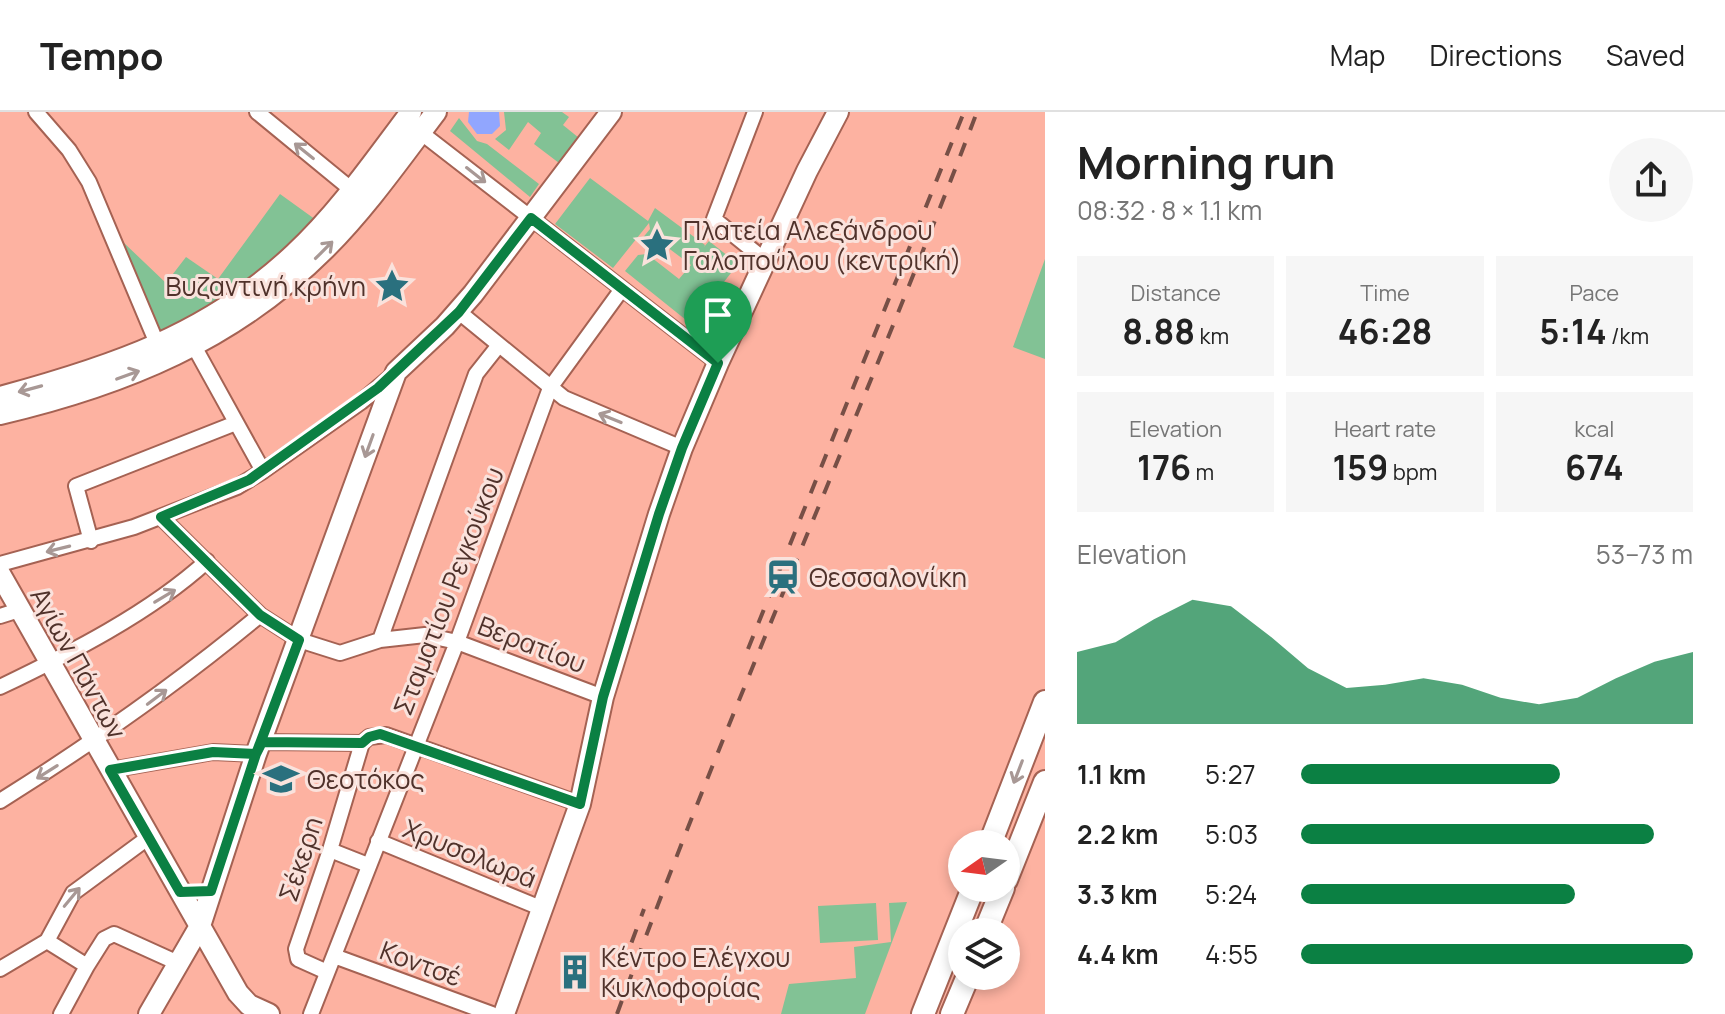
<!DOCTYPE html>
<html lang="en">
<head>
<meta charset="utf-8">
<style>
	:root { --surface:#fff; --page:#f6f6f6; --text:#222; --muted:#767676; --line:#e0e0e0; --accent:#0b8043 }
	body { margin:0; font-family:Manrope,sans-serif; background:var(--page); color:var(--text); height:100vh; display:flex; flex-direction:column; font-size:30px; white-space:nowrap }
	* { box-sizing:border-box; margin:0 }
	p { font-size:26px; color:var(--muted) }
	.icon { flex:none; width:44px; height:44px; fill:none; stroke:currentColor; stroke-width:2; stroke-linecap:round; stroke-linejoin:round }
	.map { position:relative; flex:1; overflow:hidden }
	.panel { display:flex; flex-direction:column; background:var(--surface); width:680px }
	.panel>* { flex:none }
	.needle { width:52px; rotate:256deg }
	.buttons { position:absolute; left:948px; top:718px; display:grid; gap:16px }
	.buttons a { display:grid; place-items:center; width:72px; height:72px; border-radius:50%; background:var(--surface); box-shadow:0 4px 12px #0003; font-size:40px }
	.pin { position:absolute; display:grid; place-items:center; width:68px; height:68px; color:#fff; margin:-82px -34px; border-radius:50% 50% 50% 0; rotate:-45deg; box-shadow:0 0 8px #0007 }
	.pin .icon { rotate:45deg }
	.round { display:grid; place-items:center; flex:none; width:84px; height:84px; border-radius:42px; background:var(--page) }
	.head { display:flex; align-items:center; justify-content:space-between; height:136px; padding:0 32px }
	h1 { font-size:44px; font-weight:700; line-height:60px }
	.metrics { display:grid; grid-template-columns:repeat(3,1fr); gap:12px; height:136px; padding:8px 32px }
	.metrics div { display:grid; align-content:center; border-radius:0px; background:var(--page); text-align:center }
	.metrics b { font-size:34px; font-weight:700 }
	.metrics small { font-size:22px; font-weight:400 }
	.metrics p { font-size:22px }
	.chart { height:224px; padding:16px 32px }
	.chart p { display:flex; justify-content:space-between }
	.chart svg { width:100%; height:144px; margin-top:8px; fill:var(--accent); opacity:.7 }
	ul { padding:0 32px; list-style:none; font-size:26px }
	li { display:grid; grid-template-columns:128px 96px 1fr; align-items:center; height:60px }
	li i { height:20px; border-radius:10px; background:var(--accent) }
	header { display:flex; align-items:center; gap:48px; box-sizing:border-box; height:112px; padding:0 40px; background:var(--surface); border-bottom:2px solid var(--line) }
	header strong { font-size:38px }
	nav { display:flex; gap:44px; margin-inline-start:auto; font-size:28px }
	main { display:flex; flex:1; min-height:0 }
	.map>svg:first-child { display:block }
	.green { fill:#82c295 }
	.water { fill:#91a6fe }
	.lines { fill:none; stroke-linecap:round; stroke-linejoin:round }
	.street-casing { stroke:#a56253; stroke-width:18 }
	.secondary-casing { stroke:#a56253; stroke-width:24 }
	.primary-casing { stroke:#a56253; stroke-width:26 }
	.street { stroke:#fff; stroke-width:14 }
	.secondary { stroke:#fff; stroke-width:20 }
	.primary { stroke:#fff; stroke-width:22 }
	.rail { stroke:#774f46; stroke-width:4; stroke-dasharray:14 14; stroke-linecap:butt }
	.oneway { stroke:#a89895 }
	.route-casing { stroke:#fff; stroke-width:16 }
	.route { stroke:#0b8043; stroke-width:10 }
	.labels { text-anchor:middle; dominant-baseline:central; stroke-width:6; stroke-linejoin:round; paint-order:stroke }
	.poi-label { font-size:26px; fill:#50322b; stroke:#fae2dc; text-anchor:start }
	.street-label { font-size:26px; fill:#50322b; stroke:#fae2dc }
</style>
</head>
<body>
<header>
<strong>Tempo</strong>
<nav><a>Map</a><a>Directions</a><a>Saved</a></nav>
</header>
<main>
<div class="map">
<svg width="1045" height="902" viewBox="0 0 1045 902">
	<rect width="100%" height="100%" fill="#fdb2a1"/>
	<path class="green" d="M504,0H562L569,5L563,13L579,26L559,51L534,32L541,21L528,10L509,38L495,27L506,18Z
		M459,6L477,29L487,32L539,72L530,85L450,19Z
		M590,66L648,109L655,96L705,133L704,135L709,129L738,152L691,212L625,159L638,143L647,142L679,167L691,153L663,132L657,139L641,128L650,117L649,111L613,156L555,112Z
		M280,82L323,113L157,234L116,133L123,130L166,171L186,145L218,167Z
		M1045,147V247L1013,235Z
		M907,790L865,902H781L789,872L856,866L854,835L891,830L889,791Z
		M876,791L878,828L820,831L818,794Z"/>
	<path class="water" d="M469,0H499L500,14L492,22H477L468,10Z"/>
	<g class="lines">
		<g class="street-casing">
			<path id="street" d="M36,0L69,38L89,70L161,241
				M257,0L352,78
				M755,0L714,107L766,149
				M415,16L718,251
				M459,200L564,286L682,336
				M190,227L263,359
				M161,405L260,503L299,528L340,541L380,528L425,523L457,530L603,585
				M91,429L76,374L236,311
				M0,452L134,415L237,375L263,359L361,290L393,263
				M0,504L19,498
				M380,528L476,262L499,233
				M0,575C69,542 150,501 207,449
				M262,630L362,631
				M110,658L213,640L256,642
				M0,689C91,632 177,572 260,503
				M378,729L543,797
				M330,738L368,753
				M47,829L87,854L104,827L114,822L178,851
				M334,844L492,902
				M0,857L47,829L73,781L149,725
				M327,860L298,847L296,837L330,738L362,631L369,625L386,623L580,692
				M61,902L87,854
				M311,902L457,530L550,276L622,177"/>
		</g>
		<g class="secondary-casing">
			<path id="secondary" d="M0,285C111,255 208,223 294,142C339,100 374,49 411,0
				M0,302C124,273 234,228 325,137C367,95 401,46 436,0
				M0,462L238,881L249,893L269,902
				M149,902L200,814L256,642L396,260L445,214L473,182L611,0
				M504,902L580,692L603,585L659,402L682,336L718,251L807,59L838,0"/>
		</g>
		<g class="primary-casing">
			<path id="primary" d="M990,732L1045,590
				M1006,768L1045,670
				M985,820L1003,776
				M923,902L973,776
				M952,902L968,864"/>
		</g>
		<use href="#street" class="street"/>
		<use href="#secondary" class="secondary"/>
		<use href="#primary" class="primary"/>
		<path class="rail" d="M748,537L964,0
			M612,883L644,797
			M617,902C728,598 862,303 977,0"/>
	</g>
	<defs><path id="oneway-shaft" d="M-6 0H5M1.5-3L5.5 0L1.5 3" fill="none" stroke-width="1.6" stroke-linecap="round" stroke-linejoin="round" transform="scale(2)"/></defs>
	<g class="oneway">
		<use href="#oneway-shaft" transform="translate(304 39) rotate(-141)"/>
		<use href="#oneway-shaft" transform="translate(476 63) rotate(38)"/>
		<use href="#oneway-shaft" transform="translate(324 138) rotate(-45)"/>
		<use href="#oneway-shaft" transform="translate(128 263) rotate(-20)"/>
		<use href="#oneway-shaft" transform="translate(30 277) rotate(165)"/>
		<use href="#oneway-shaft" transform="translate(610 306) rotate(-158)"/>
		<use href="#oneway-shaft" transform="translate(369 334) rotate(110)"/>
		<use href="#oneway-shaft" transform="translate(58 437) rotate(166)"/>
		<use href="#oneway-shaft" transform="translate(165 484) rotate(-31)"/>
		<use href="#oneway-shaft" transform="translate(157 585) rotate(-37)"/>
		<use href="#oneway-shaft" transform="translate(47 660) rotate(148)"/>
		<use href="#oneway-shaft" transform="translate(1018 660) rotate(111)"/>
		<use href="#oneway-shaft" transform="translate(72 785) rotate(-50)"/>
	</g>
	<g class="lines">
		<g class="route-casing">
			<path id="route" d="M718,251L531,106L459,200L378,276L249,368L161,405L260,503L299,528L256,642L211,779L180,780L110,658L213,640L256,642L262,630L362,631L369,625L380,622L580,692L603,585L659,402L682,336L718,251"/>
		</g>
		<use href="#route" class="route"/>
	</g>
	<defs>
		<g id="sight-bare" transform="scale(2.76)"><path d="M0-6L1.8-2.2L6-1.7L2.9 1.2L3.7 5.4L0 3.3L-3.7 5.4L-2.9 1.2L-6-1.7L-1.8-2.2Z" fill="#2a707e" stroke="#fae2dc" stroke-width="2.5" paint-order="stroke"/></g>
		<g id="station-bare" transform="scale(2.76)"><path d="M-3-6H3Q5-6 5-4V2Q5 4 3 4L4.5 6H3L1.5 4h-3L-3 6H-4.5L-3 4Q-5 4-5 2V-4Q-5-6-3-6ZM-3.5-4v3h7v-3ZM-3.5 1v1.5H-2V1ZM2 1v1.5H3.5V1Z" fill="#2a707e" stroke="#fae2dc" stroke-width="2.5" paint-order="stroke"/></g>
		<g id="school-bare" transform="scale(2.76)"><path d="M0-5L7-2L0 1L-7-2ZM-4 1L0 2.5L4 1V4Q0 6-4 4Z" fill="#2a707e" stroke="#fae2dc" stroke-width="2.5" paint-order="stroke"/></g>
		<g id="building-bare" transform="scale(2.76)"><path d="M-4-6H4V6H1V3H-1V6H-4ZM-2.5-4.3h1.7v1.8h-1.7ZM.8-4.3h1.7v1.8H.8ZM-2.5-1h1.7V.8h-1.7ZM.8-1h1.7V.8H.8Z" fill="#2a707e" stroke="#fae2dc" stroke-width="2.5" paint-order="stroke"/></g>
	</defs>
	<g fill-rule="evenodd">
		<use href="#sight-bare" x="657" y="133"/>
		<use href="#sight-bare" x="392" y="174"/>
		<use href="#station-bare" x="783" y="465"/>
		<use href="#school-bare" x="281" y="667"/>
		<use href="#building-bare" x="575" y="860"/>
	</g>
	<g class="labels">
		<g class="poi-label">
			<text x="683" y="118">Πλατεία Αλεξάνδρου<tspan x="683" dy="30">Γαλοπούλου (κεντρική)</tspan></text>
			<text x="366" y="174" text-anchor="end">Βυζαντινή κρήνη</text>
			<text x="809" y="465">Θεσσαλονίκη</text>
			<text x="307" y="667">Θεοτόκος</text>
			<text x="601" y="845">Κέντρο Ελέγχου<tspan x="601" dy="30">Κυκλοφορίας</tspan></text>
		</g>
		<g class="street-label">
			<text transform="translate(448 479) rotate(-69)">Σταματίου Ρεγκούκου</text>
			<text transform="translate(532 532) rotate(21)">Βερατίου</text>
			<text transform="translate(79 551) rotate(61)">Αγίων Πάντων</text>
			<text transform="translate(470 741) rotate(22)">Χρυσολωρά</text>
			<text transform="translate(300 747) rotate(-72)">Σέκερη</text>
			<text transform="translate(421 851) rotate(20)">Κοντσέ</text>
		</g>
	</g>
</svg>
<div class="buttons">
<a><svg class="needle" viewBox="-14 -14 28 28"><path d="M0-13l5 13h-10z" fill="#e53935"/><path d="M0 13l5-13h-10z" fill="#767676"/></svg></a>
<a><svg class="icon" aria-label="layers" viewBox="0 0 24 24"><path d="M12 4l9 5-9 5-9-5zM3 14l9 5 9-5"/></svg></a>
</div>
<div class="pin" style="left:718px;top:251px;background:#1e9e55"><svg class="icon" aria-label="arrive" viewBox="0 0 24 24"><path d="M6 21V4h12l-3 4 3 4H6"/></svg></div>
</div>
<section class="panel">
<div class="head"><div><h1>Morning run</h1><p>08:32 · 8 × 1.1 km</p></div><a class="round"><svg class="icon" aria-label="share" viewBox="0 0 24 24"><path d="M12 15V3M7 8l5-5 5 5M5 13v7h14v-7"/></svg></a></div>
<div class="metrics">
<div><p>Distance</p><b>8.88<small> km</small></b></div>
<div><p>Time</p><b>46:28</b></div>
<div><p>Pace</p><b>5:14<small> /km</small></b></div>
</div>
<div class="metrics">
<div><p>Elevation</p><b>176<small> m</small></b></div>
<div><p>Heart rate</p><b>159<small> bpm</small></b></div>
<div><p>kcal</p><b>674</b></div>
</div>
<div class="chart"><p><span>Elevation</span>53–73 m</p>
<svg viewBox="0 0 160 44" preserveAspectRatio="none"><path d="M0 44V22L10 19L20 12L30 6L40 8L50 17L60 27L70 33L80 32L90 30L100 32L110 36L120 38L130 36L140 30L150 25L160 22V44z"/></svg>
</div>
<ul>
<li><b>1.1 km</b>5:27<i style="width:66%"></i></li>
<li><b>2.2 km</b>5:03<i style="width:90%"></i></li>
<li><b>3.3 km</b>5:24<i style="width:70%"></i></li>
<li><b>4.4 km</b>4:55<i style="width:100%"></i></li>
</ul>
</section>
</main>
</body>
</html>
